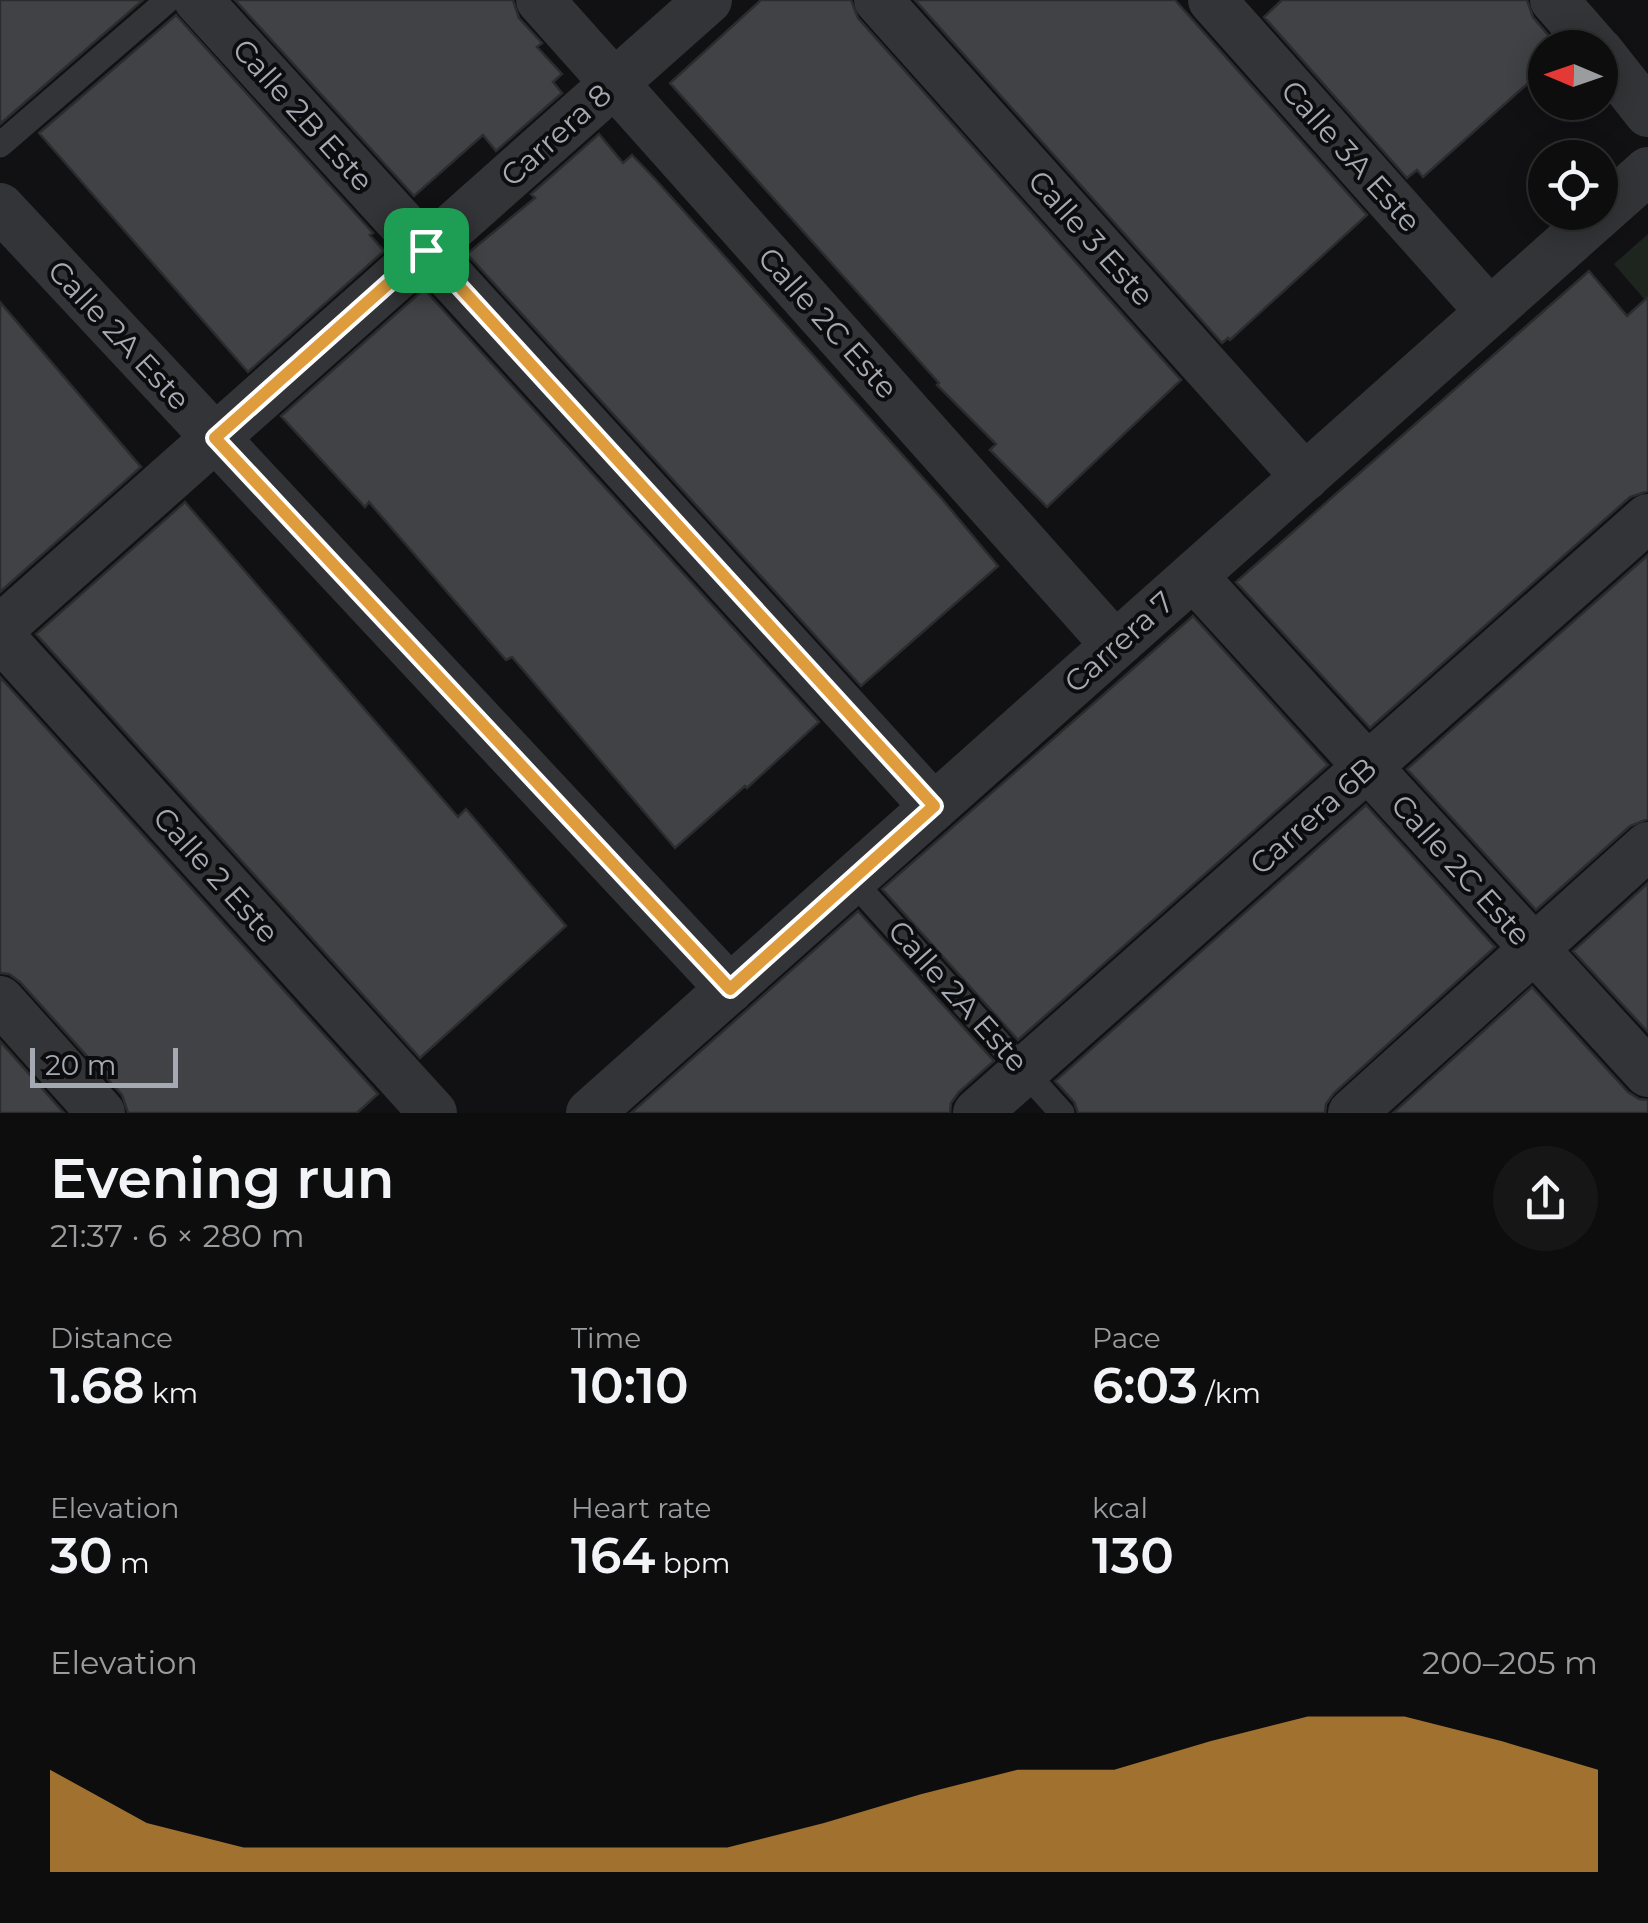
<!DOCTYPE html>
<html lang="en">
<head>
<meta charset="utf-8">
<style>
	:root { --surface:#0d0d0e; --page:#161617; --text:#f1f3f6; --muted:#9a9c9e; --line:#2d2d2e; --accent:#df9c3d }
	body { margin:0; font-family:Montserrat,sans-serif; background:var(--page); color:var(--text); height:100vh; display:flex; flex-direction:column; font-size:38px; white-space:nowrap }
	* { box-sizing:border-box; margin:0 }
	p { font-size:32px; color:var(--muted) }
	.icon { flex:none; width:55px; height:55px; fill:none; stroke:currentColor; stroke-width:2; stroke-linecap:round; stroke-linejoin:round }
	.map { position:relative; height:1113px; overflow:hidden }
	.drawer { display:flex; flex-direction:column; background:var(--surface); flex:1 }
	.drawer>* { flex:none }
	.needle { width:65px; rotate:272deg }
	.buttons { position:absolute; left:1528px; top:30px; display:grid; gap:20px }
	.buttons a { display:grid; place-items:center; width:90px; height:90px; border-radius:50%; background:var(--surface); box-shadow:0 5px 25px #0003,0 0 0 2px var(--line); font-size:50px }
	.scale { position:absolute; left:30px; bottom:25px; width:148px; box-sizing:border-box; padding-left:10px; border:5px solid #a4a9b2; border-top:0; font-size:28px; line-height:35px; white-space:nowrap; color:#a4a9b2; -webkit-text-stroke:8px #0c0c0e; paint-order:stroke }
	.pin { position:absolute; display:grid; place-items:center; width:85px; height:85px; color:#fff; margin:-42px; border-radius:20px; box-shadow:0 5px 15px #0006 }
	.round { display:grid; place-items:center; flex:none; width:105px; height:105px; border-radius:52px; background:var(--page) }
	.overview { display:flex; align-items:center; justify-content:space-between; height:170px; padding:0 50px }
	h1 { font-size:55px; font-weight:600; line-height:75px }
	.stats { display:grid; grid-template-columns:repeat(3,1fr); gap:15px; height:170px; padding:10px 50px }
	.stats div { display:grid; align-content:center }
	.stats b { font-size:50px; font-weight:600 }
	.stats small { font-size:28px; font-weight:400 }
	.stats p { font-size:28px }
	.chart { height:280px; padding:20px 50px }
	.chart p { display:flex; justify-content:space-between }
	.chart svg { width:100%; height:180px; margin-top:10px; fill:var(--accent); opacity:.7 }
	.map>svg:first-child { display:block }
	.green { fill:#1e251e }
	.building { fill:#404246; stroke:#2b2c2e; stroke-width:2.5 }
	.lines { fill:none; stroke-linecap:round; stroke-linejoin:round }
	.lane { stroke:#333437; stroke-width:25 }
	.street { stroke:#333437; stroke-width:48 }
	.route-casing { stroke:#fff; stroke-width:20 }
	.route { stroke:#df9c3d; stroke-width:12 }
	.labels { text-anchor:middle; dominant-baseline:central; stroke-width:8; stroke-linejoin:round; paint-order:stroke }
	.street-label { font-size:30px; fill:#a4a9b2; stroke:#0c0c0e }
</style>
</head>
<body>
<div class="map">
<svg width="1648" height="1113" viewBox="0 0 1648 1113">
	<rect width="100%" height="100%" fill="#111113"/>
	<path class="green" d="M1648,234V297L1645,300L1614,264Z"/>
	<path class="building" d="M0,0H143L0,124Z
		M235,0H513L519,18L542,43L537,47L562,74L553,82L562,93L496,151L483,135L414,196Z
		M761,0H851L858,18L1181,380L1047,507L990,450L996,444L937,385L939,383L670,83Z
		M915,0H1175L1367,215L1230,340L1228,338L1222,343Z
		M1282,0H1527L1533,17L1559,48H1545V68L1423,177L1417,170L1407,178L1264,17Z
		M176,15L373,233L370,235L384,251L248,372L39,133Z
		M599,134L623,163L632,155L656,180L942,499L998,566L861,686L467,254L535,198L531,194Z
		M1589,271L1627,316L1648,297V491L1630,497L1370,728L1236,582Z
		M424,289L819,722L747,788L745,786L675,848L512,657L506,660L369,502L365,507L281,416Z
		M0,302L141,467L0,592Z
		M185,502L458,817L466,809L566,926L420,1058L36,634Z
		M1648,555V819L1630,826L1536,910L1407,769Z
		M1193,616L1328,765L1018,1040L882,889Z
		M0,677L378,1094L357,1113H128L122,1095L20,982L9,974L0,973Z
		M1366,805L1495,947L1334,1093L1326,1104L1325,1113H1078L1074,1102L1055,1081Z
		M1648,883V1032L1573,951Z
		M858,911L994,1061L959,1092L951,1103L950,1113H631Z
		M1532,987L1628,1092L1639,1099L1648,1100V1113H1393Z
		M0,1041L64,1113H0Z"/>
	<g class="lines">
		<path class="lane" d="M0,145L168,0
			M852,880L1062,1113"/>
		<path class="street" d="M198,0L934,807
			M540,0L1115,645
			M878,0L1305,477
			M1212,0L1490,312
			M1554,0L1596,48
			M1600,52L1648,113
			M0,207L730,989
			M1193,576L1648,1073
			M0,629L708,0
			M0,636L433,1113
			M0,1000L101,1113
			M590,1113L1648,171
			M977,1113L1648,518
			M1352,1113L1648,846"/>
	</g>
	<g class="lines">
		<g class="route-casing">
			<path id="route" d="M426,250L934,806L730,989L215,438Z"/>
		</g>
		<use href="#route" class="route"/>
	</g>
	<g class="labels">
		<g class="street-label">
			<text transform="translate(303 115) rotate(48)">Calle 2B Este</text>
			<text transform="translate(556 135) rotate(-42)">Carrera 8</text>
			<text transform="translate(1351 156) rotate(48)">Calle 3A Este</text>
			<text transform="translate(1091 238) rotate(48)">Calle 3 Este</text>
			<text transform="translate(828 323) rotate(48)">Calle 2C Este</text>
			<text transform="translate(119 335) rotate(47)">Calle 2A Este</text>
			<text transform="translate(1119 642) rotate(-42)">Carrera 7</text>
			<text transform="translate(1313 816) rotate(-42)">Carrera 6B</text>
			<text transform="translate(1461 870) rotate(48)">Calle 2C Este</text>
			<text transform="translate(216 875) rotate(48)">Calle 2 Este</text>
			<text transform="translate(958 996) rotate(48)">Calle 2A Este</text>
		</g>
	</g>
</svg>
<div class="buttons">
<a><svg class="needle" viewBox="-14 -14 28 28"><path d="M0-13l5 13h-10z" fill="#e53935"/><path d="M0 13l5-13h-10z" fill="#9a9c9e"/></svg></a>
<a><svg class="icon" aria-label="locate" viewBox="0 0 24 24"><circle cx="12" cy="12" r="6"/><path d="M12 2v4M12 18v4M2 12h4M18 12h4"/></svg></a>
</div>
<div class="scale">20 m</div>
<div class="pin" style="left:426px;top:250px;background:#1e9e55"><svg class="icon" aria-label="arrive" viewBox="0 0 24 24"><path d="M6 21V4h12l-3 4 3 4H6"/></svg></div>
</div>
<section class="drawer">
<div class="overview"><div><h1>Evening run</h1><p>21:37 · 6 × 280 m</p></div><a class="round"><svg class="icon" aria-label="share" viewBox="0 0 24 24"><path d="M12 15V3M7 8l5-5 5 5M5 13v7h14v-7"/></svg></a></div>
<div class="stats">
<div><p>Distance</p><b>1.68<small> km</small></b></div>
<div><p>Time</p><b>10:10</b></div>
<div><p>Pace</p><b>6:03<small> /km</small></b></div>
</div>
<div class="stats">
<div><p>Elevation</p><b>30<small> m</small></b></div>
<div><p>Heart rate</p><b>164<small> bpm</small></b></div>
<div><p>kcal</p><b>130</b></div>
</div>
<div class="chart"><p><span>Elevation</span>200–205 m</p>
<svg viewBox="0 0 160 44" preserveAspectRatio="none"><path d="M0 44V19L10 32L20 38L30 38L40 38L50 38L60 38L70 38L80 32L90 25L100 19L110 19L120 12L130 6L140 6L150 12L160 19V44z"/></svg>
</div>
</section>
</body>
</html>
